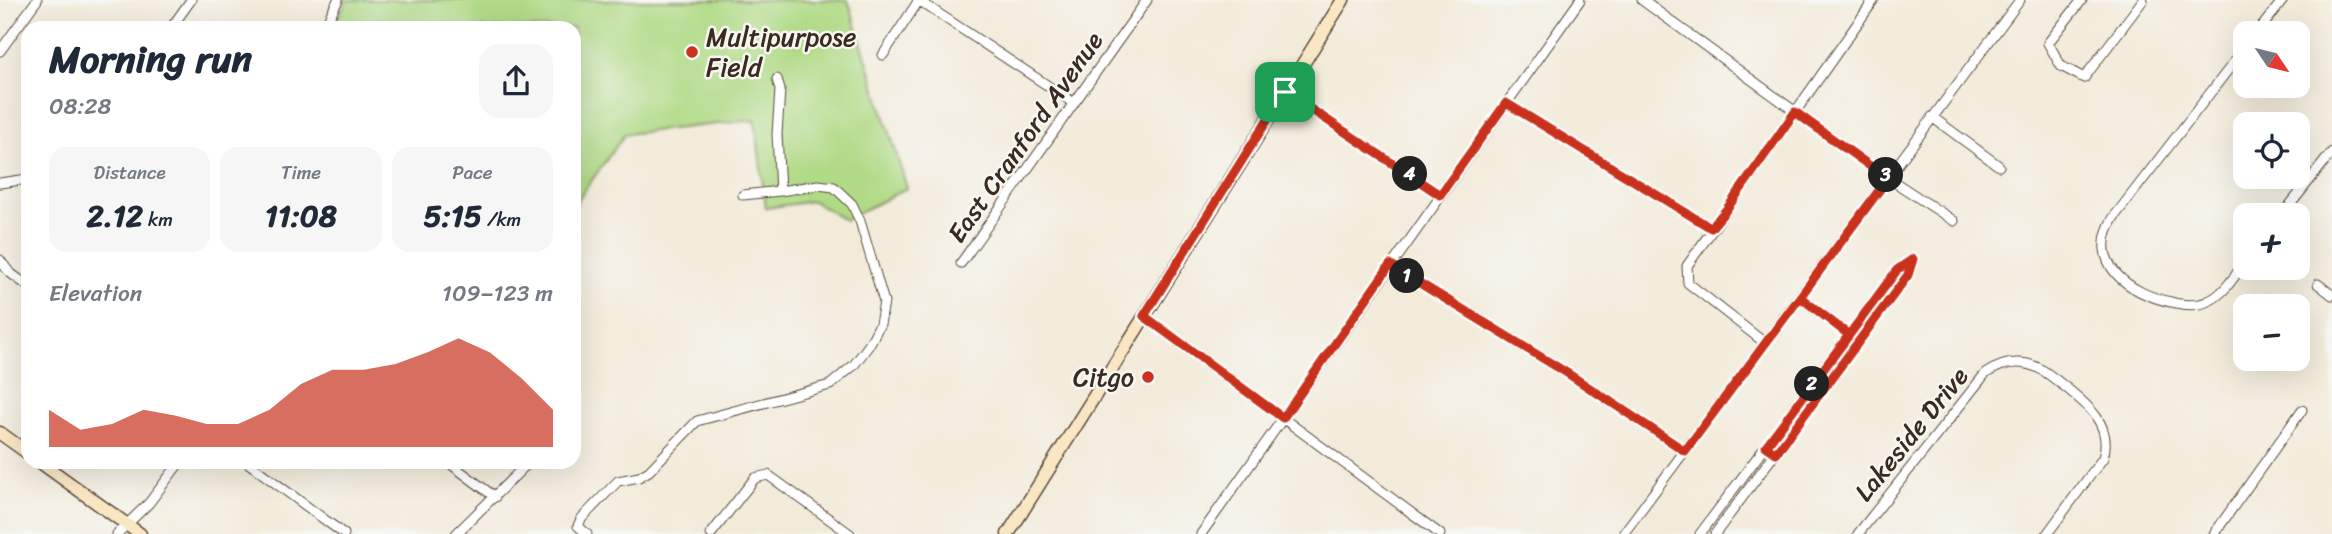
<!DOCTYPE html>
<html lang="en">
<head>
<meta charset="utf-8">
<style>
	:root { --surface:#fff; --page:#f6f6f7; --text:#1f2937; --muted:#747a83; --accent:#c8321e }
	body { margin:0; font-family:Sriracha,sans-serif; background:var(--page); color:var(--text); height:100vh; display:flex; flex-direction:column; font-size:26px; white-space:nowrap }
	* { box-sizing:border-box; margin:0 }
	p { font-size:23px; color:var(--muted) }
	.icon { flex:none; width:38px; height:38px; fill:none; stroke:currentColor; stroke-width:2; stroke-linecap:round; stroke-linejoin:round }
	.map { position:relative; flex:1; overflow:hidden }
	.panel { position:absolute; left:21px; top:21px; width:560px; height:448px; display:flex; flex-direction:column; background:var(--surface); border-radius:21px; box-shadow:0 7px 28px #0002 }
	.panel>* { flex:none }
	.needle { width:46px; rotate:125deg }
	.fabs { position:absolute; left:2233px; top:21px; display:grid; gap:14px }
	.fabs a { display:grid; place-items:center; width:77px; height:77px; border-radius:14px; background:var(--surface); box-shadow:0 7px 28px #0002; font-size:35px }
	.pin { position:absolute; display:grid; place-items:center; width:60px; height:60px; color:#fff; margin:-30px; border-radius:14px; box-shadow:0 4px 10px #0006 }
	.km { position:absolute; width:35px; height:35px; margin:-18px; border-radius:50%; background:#222; color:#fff; font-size:19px; line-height:35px; text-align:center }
	.round { display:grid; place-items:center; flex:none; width:74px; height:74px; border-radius:21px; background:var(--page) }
	.headline { display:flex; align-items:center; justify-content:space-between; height:119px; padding:0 28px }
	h1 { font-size:38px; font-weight:700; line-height:52px }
	.figures { display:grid; grid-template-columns:repeat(3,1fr); gap:10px; height:119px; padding:7px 28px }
	.figures div { display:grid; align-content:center; border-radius:18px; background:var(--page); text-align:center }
	.figures b { font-size:30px; font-weight:700 }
	.figures small { font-size:19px; font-weight:400 }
	.figures p { font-size:19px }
	.chart { height:196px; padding:14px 28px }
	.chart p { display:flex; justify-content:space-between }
	.chart svg { width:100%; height:126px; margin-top:7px; fill:var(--accent); opacity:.7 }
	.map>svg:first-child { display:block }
	.green { fill:#b0da86; stroke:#768252; stroke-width:2 }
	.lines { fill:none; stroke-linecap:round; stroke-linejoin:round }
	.street-casing { stroke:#57473a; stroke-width:11 }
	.secondary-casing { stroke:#57473a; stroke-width:15 }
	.street { stroke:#fff; stroke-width:9 }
	.secondary { stroke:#f9e7c3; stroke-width:12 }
	.route-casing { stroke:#fff; stroke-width:14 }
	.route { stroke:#c8321e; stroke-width:9 }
	.poi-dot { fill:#c8321e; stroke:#f6f6f2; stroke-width:2.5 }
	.labels { text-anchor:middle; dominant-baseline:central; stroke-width:5; stroke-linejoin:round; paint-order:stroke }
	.poi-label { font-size:26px; fill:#3b2a1e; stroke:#f6f6f2; text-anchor:start }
	.street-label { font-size:26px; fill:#3b2a1e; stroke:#f6f6f2 }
</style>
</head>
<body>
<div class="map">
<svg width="2332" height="534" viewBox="0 0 2332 534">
	<rect width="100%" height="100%" fill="#f6f6f2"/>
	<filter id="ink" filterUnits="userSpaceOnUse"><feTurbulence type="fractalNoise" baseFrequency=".0143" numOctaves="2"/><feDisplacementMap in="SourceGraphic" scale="14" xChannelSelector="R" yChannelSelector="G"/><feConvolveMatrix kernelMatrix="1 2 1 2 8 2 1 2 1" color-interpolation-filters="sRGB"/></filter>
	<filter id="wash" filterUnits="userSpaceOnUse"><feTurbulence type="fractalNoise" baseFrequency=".00686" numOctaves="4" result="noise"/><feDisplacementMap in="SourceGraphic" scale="28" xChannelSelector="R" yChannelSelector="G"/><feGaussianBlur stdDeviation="1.57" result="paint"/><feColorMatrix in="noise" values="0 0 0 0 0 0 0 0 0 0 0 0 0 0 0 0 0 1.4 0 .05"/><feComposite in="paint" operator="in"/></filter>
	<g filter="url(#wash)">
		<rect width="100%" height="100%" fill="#f3ebda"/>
		<path class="green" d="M347,0H848L907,188L845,220L813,201L766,208L755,120L625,134L574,205V28H333Z"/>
	</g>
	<g filter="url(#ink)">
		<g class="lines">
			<g class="street-casing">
				<path id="street" d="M918,0L1074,103
					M1642,0L1870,166L1954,221
					M2082,0L2048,43L2061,66L2084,78L2143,0
					M171,28L191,0
					M324,28L338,0
					M2257,33L2283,0
					M2245,48L2114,217C2085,263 2130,294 2171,302C2183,305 2197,307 2208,301C2224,295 2235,275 2245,262
					M0,51L37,0
					M883,55L919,0
					M1285,92L1440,195
					M1506,103L1711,228
					M1932,117L1999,166
					M0,183L28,179
					M743,195L780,191L777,134L780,90L777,79
					M2282,215L2332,152
					M0,260L9,272L28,286
					M961,263L1147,0
					M1390,265L1567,373L1685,451
					M2318,284L2332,295
					M1799,297L1851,336
					M1144,316L1440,534
					M1765,343L1688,283L1687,266L1874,0
					M247,462L344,534
					M448,462L495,497
					M117,534L149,503L180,462
					M456,534L529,462
					M587,534L578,526L581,519L618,481L639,477L649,471L697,421L830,385L854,365L869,345L880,324L884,302L860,221L852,204L834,187L818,185L780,191
					M711,534L755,478L768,475L850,534
					M1201,534L1580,0
					M1623,534L2020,0
					M1700,534L1897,270L1913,259
					M1715,534L1908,275L1913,261
					M1858,534L1985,374C1998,365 2012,361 2027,364C2042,367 2053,378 2064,386C2088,405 2113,425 2103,458L2047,534
					M2214,534L2302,410"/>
			</g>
			<g class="secondary-casing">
				<path id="secondary" d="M0,433L28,453
					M40,462L140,534
					M1008,534L1343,0"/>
			</g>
			<use href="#street" class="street"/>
			<use href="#secondary" class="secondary"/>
		</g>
	</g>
	<g class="lines" filter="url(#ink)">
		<g class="route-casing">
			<path id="route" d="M1285,92L1144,316L1283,418L1390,265L1567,373L1685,451L1800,297L1849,335L1766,446L1776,453L1908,275L1913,259L1897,270L1849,335L1800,297L1889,177L1870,166L1795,112L1726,210L1711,228L1506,103L1440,195L1285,92"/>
		</g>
		<use href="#route" class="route"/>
	</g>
	<g class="poi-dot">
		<circle cx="692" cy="52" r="7"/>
		<circle cx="1148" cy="377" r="7"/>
	</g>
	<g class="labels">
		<g class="poi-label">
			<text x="706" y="37">Multipurpose<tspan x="706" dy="30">Field</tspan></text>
			<text x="1134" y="377" text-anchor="end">Citgo</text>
		</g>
		<g class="street-label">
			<text transform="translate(1025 137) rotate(-55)">East Cranford Avenue</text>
			<text transform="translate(1911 434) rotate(-51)">Lakeside Drive</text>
		</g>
	</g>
</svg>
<div class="fabs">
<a><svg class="needle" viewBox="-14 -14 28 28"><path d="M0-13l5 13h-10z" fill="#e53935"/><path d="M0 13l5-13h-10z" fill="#747a83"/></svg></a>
<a><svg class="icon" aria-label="locate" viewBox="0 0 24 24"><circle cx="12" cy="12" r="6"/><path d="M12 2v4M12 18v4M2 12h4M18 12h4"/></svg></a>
<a>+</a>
<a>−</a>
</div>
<div class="pin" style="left:1285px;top:92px;background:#1e9e55"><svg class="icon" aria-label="arrive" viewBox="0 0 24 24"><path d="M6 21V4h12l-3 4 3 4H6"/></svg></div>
<b class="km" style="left:1407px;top:276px">1</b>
<b class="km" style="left:1812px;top:384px">2</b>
<b class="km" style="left:1886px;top:175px">3</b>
<b class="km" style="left:1410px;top:174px">4</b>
<section class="panel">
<div class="headline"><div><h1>Morning run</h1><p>08:28</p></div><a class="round"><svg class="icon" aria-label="share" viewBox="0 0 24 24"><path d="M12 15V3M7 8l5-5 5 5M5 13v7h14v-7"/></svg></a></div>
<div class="figures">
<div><p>Distance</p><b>2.12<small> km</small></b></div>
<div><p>Time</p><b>11:08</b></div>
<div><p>Pace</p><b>5:15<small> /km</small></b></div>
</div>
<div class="chart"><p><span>Elevation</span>109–123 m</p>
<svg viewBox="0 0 160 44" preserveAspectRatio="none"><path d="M0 44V31L10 38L20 36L30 31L40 33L50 36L60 36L70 31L80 22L90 17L100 17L110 15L120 11L130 6L140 11L150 20L160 31V44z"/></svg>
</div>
</section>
</div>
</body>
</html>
